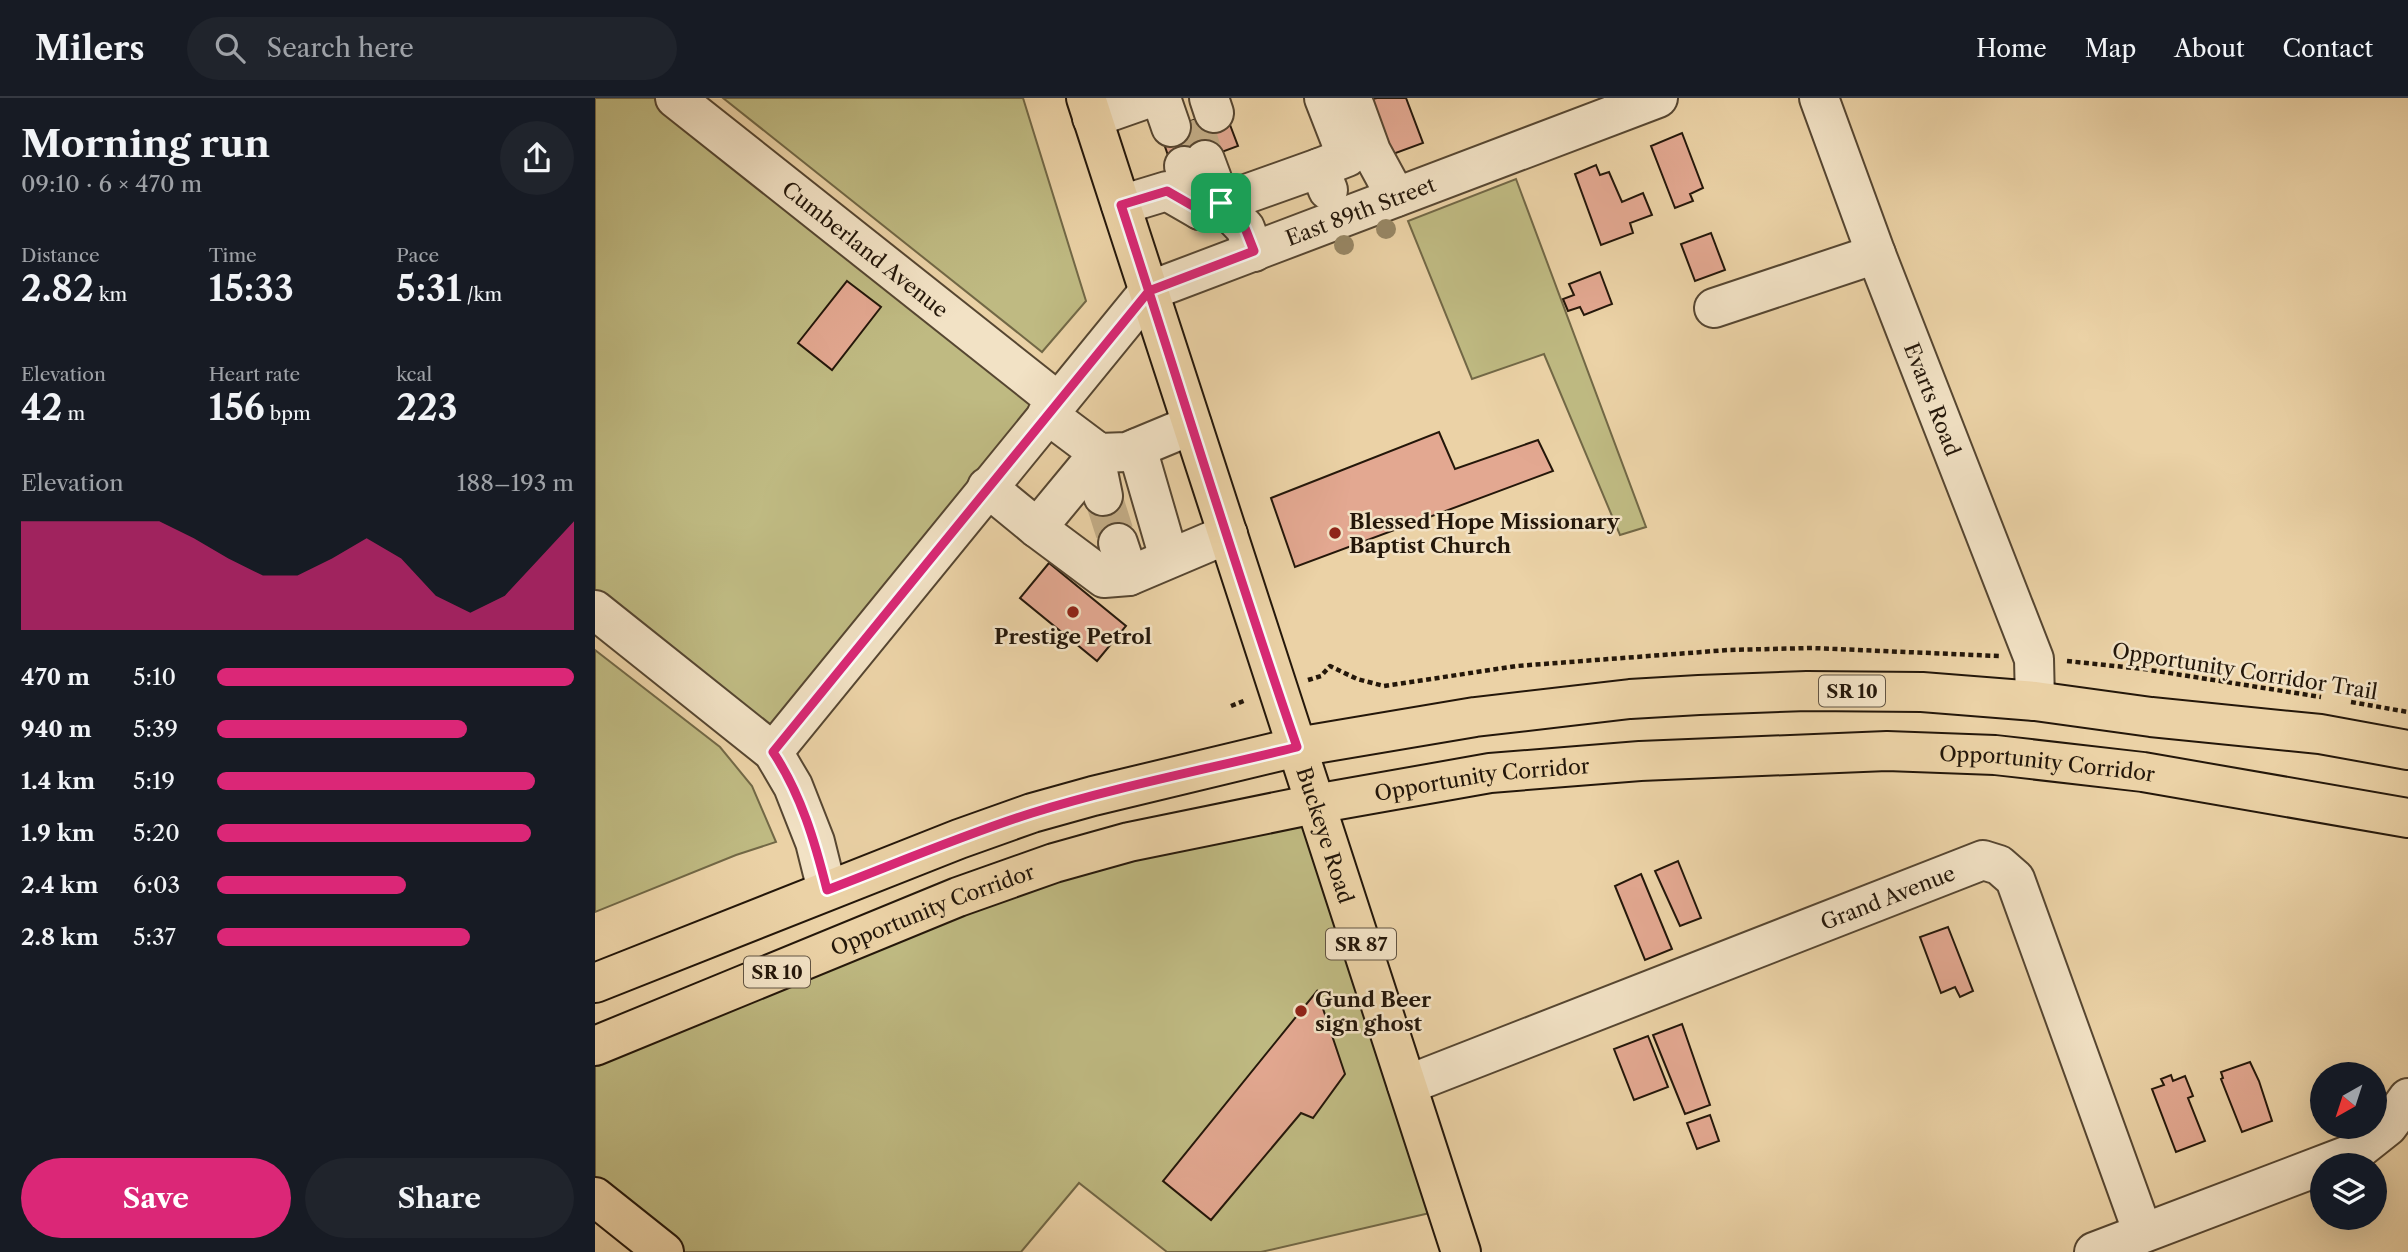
<!DOCTYPE html>
<html lang="en">
<head>
<meta charset="utf-8">
<style>
	:root { --surface:#171b24; --page:#20242c; --text:#f1f3f6; --muted:#9ea1a6; --line:#363941; --accent:#db2777 }
	body { margin:0; font-family:"Libre Caslon Text",serif; background:var(--page); color:var(--text); height:100vh; display:flex; flex-direction:column; font-size:26px; white-space:nowrap }
	* { box-sizing:border-box; margin:0 }
	p { font-size:23px; color:var(--muted) }
	.icon { flex:none; width:38px; height:38px; fill:none; stroke:currentColor; stroke-width:2; stroke-linecap:round; stroke-linejoin:round }
	.map { position:relative; flex:1; overflow:hidden }
	.details { display:flex; flex-direction:column; background:var(--surface); width:595px }
	.details>* { flex:none }
	.needle { width:46px; rotate:219deg }
	.tools { position:absolute; left:1715px; top:964px; display:grid; gap:14px }
	.tools a { display:grid; place-items:center; width:77px; height:77px; border-radius:50%; background:var(--surface); box-shadow:0 7px 28px #0002; font-size:35px }
	.pin { position:absolute; display:grid; place-items:center; width:60px; height:60px; color:#fff; margin:-30px; border-radius:14px; box-shadow:0 4px 10px #0006 }
	.round { display:grid; place-items:center; flex:none; width:74px; height:74px; border-radius:37px; background:var(--page) }
	.overview { display:flex; align-items:center; justify-content:space-between; height:119px; padding:0 21px }
	h1 { font-size:38px; font-weight:700; line-height:52px }
	.figures { display:grid; grid-template-columns:repeat(3,1fr); gap:10px; height:119px; padding:7px 21px }
	.figures div { display:grid; align-content:center }
	.figures b { font-size:35px; font-weight:700 }
	.figures small { font-size:19px; font-weight:400 }
	.figures p { font-size:19px }
	.chart { height:196px; padding:14px 21px }
	.chart p { display:flex; justify-content:space-between }
	.chart svg { width:100%; height:126px; margin-top:7px; fill:var(--accent); opacity:.7 }
	.cta { display:flex; gap:14px; margin-top:auto; padding:14px 21px }
	.cta a { flex:1; height:80px; border-radius:42px; background:var(--accent); color:#fff; font-size:28px; font-weight:700; line-height:80px; text-align:center }
	.cta a+a { background:var(--page); color:var(--text) }
	ul { padding:0 21px; list-style:none; font-size:23px }
	li { display:grid; grid-template-columns:112px 84px 1fr; align-items:center; height:52px }
	li i { height:18px; border-radius:9px; background:var(--accent) }
	header { display:flex; align-items:center; gap:42px; box-sizing:border-box; height:98px; padding:0 35px; background:var(--surface); border-bottom:2px solid var(--line) }
	header strong { font-size:33px }
	nav { display:flex; gap:38px; margin-inline-start:auto; font-size:24px }
	.search { width:490px; height:63px; background:var(--page); display:flex; align-items:center; gap:18px; box-sizing:border-box; padding:0 24px; border-radius:38px; color:var(--muted); font-size:26px }
	main { display:flex; flex:1; min-height:0 }
	.map>svg:first-child { display:block }
	.green { fill:#bfba82; stroke:#726846; stroke-width:2 }
	.building { fill:#e3a891; stroke:#24170a; stroke-width:2 }
	.lines { fill:none; stroke-linecap:round; stroke-linejoin:round }
	.minor-tunnel { stroke:#c3ad87; stroke-width:38; stroke-dasharray:38 19; stroke-linecap:butt }
	.minor-casing { stroke:#564631; stroke-width:42 }
	.major-casing { stroke:#24170a; stroke-width:42 }
	.path { stroke:#24170a; stroke-width:4.5; stroke-dasharray:5 3.5; stroke-linecap:butt }
	.minor { stroke:#f2e2c5; stroke-width:38 }
	.major { stroke:#ebd2a6; stroke-width:38 }
	.tree { fill:#978664 }
	.route-casing { stroke:#fff; stroke-width:14 }
	.route { stroke:#db2777; stroke-width:9 }
	.poi-dot { fill:#8f2418; stroke:#f2e2c5; stroke-width:2.5 }
	.labels { text-anchor:middle; dominant-baseline:central; stroke-width:5; stroke-linejoin:round; paint-order:stroke }
	.shield { fill:#f2e2c5; stroke:#625442; stroke-width:2 }
	.shield-label { font-size:19px; font-weight:bold; fill:#24170a }
	.street-label { font-size:21px; fill:#24170a; stroke:#f2e2c5 }
	.poi-label { font-size:21px; font-weight:bold; fill:#24170a; stroke:#f2e2c5; text-anchor:start }
</style>
</head>
<body>
<header>
<strong>Milers</strong>
<div class="search"><svg class="icon" aria-label="search" viewBox="0 0 24 24"><circle cx="10" cy="10" r="6"/><path d="M15 15l6 6"/></svg>Search here</div>
<nav><a>Home</a><a>Map</a><a>About</a><a>Contact</a></nav>
</header>
<main>
<section class="details">
<div class="overview"><div><h1>Morning run</h1><p>09:10 · 6 × 470 m</p></div><a class="round"><svg class="icon" aria-label="share" viewBox="0 0 24 24"><path d="M12 15V3M7 8l5-5 5 5M5 13v7h14v-7"/></svg></a></div>
<div class="figures">
<div><p>Distance</p><b>2.82<small> km</small></b></div>
<div><p>Time</p><b>15:33</b></div>
<div><p>Pace</p><b>5:31<small> /km</small></b></div>
</div>
<div class="figures">
<div><p>Elevation</p><b>42<small> m</small></b></div>
<div><p>Heart rate</p><b>156<small> bpm</small></b></div>
<div><p>kcal</p><b>223</b></div>
</div>
<div class="chart"><p><span>Elevation</span>188–193 m</p>
<svg viewBox="0 0 160 44" preserveAspectRatio="none"><path d="M0 44V6L10 6L20 6L30 6L40 6L50 12L60 19L70 25L80 25L90 19L100 12L110 19L120 32L130 38L140 32L150 19L160 6V44z"/></svg>
</div>
<ul>
<li><b>470 m</b>5:10<i style="width:100%"></i></li>
<li><b>940 m</b>5:39<i style="width:70%"></i></li>
<li><b>1.4 km</b>5:19<i style="width:89%"></i></li>
<li><b>1.9 km</b>5:20<i style="width:88%"></i></li>
<li><b>2.4 km</b>6:03<i style="width:53%"></i></li>
<li><b>2.8 km</b>5:37<i style="width:71%"></i></li>
</ul>
<div class="cta"><a>Save</a><a>Share</a></div>
</section>
<div class="map">
<svg width="1813" height="1154" viewBox="0 0 1813 1154">
	<rect width="100%" height="100%" fill="#ebd2a6"/>
	<filter id="stains"><feTurbulence type="fractalNoise" baseFrequency=".00286" numOctaves="4"/><feColorMatrix values="0 0 0 0 .2 0 0 0 0 .09 0 0 0 0 .02 0 0 0 .5 -.17"/></filter>
	<radialGradient id="worn" r=".72"><stop offset=".6" stop-color="#630" stop-opacity="0"/><stop offset="1" stop-color="#630" stop-opacity=".3"/></radialGradient>
	<path class="green" d="M0,0H79L462,303L178,654L0,512Z
		M128,0H428L491,203L447,254Z
		M921,81L1051,429L1025,437L949,256L877,281L813,123Z
		M0,552L125,649L157,688L181,744L141,757L0,814Z
		M720,706L852,1111L666,1154H572L484,1085L426,1154H69L0,1099V948L303,825Z"/>
	<path class="building" d="M782,0H811L828,45L798,56L777,1Z
		M629,11L643,48L578,72L565,34Z
		M1087,35L1108,90L1095,96L1098,103L1080,110L1056,48Z
		M1001,67L1005,77L1014,74L1027,104L1048,95L1057,117L1035,125L1038,135L1006,147L980,76Z
		M1116,135L1130,172L1100,183L1086,146Z
		M1005,174L1017,206L989,217L985,209L973,213L968,201L979,197L974,186Z
		M252,183L286,209L237,272L203,245Z
		M844,334L860,371L943,342L958,373L700,469L676,400Z
		M454,465L531,528L502,563L425,500Z
		M1083,763L1106,820L1085,828L1060,773Z
		M1046,776L1077,851L1050,862L1020,788Z
		M1353,829L1378,893L1365,899L1360,889L1346,895L1325,839Z
		M722,893L750,976L718,1020L706,1015L616,1122L568,1083Z
		M1087,926L1115,1007L1090,1016L1058,937Z
		M1053,938L1073,989L1039,1002L1019,951Z
		M1655,964L1664,983L1677,1023L1647,1034L1626,981L1628,980L1626,974Z
		M1576,977L1578,983L1590,978L1598,998L1593,1000L1610,1043L1581,1054L1557,991L1569,987L1566,981Z
		M1115,1017L1124,1043L1102,1051L1092,1025Z"/>
	<g class="lines">
		<path class="minor-tunnel" d="M598,22L610,62
			M508,398L523,445"/>
		<g class="minor-casing">
			<g id="minor">
				<path id="s1" d="M80,0L462,303"/>
				<path d="M566,0L576,29"/>
				<path d="M614,0L619,15"/>
				<path d="M729,0L752,59L724,70L733,92"/>
				<path id="s2" d="M1224,0L1281,156L1439,561L1440,603"/>
				<path d="M760,9L776,53L801,99"/>
				<path d="M497,20L554,0"/>
				<path d="M589,68L605,112L626,105L610,62"/>
				<path d="M526,107L572,93L605,112"/>
				<path d="M659,154L650,130L626,105L724,70"/>
				<path d="M1119,210L1281,156"/>
				<path d="M452,316L504,355L532,354L597,327"/>
				<path d="M542,350L574,460"/>
				<path d="M500,359L508,398"/>
				<path d="M392,389L442,430L509,480L534,478L633,436"/>
				<path d="M442,430L504,355"/>
				<path d="M523,445L534,478"/>
				<path d="M0,512L178,654L198,688L220,744L232,792"/>
				<path id="s3" d="M178,654L554,193L1063,0"/>
				<path id="s4" d="M812,987L1388,762L1404,767L1420,781L1548,1135"/>
				<path d="M1499,1154L1759,1055L1793,1028L1813,1000"/>
			</g>
		</g>
		<g class="major-casing">
			<g id="major">
				<path id="s5" d="M491,0L866,1154"/>
				<path d="M0,885L364,741L437,715L498,698L702,649L880,619L1035,601L1104,597L1212,593L1327,594L1440,603L1556,619L1725,636L1813,652"/>
				<path id="s6" d="M0,948L363,799L459,765L534,744L720,706L895,675L1045,663L1292,653L1400,657L1548,674L1813,720"/>
				<path d="M0,1099L69,1154"/>
			</g>
		</g>
		<path class="path" d="M1472,563L1549,571L1726,599
			M713,582L726,578L735,568L762,581L789,588L922,568L1133,552L1217,550L1404,558
			M1756,604L1813,614
			M636,608L651,602"/>
		<use href="#minor" class="minor"/>
		<use href="#major" class="major"/>
	</g>
	<g class="tree">
		<circle cx="791" cy="131" r="10"/>
		<circle cx="749" cy="147" r="10"/>
	</g>
	<g class="lines">
		<g class="route-casing">
			<path id="route" d="M626,105L650,130L659,153L554,193L178,654C206,696 220,744 232,792C300,766 368,737 437,715C524,688 614,671 702,649C640,470 585,288 526,107L572,93L605,112L626,105"/>
		</g>
		<use href="#route" class="route"/>
	</g>
	<g class="poi-dot">
		<circle cx="740" cy="435" r="7"/>
		<circle cx="478" cy="514" r="7"/>
		<circle cx="706" cy="913" r="7"/>
	</g>
	<g class="labels">
		<g class="shield">
			<rect x="1224" y="577.5" width="66" height="31" rx="5"/>
			<rect x="731" y="830.5" width="70" height="31" rx="5"/>
			<rect x="149" y="858.5" width="66" height="31" rx="5"/>
		</g>
		<g class="shield-label">
			<text x="1257" y="593">SR 10</text>
			<text x="766" y="846">SR 87</text>
			<text x="182" y="874">SR 10</text>
		</g>
		<g class="street-label">
			<text stroke="none"><textPath href="#s3" startOffset="821">East 89th Street</textPath></text>
			<text stroke="none"><textPath href="#s1" startOffset="243">Cumberland Avenue</textPath></text>
			<text stroke="none"><textPath href="#s2" startOffset="322">Evarts Road</textPath></text>
			<text transform="translate(1650 573) rotate(9)">Opportunity Corridor Trail</text>
			<text stroke="none"><textPath href="#s6" startOffset="1498">Opportunity Corridor</textPath></text>
			<text stroke="none"><textPath href="#s6" startOffset="931">Opportunity Corridor</textPath></text>
			<text stroke="none"><textPath href="#s5" startOffset="775">Buckeye Road</textPath></text>
			<text stroke="none"><textPath href="#s4" startOffset="516">Grand Avenue</textPath></text>
			<text stroke="none"><textPath href="#s6" startOffset="364">Opportunity Corridor</textPath></text>
		</g>
		<g class="poi-label">
			<text x="754" y="423">Blessed Hope Missionary<tspan x="754" dy="24">Baptist Church</tspan></text>
			<text x="478" y="538" text-anchor="middle">Prestige Petrol</text>
			<text x="720" y="901">Gund Beer<tspan x="720" dy="24">sign ghost</tspan></text>
		</g>
	</g>
	<rect width="100%" height="100%" filter="url(#stains)"/>
	<rect width="100%" height="100%" fill="url(#worn)"/>
</svg>
<div class="tools">
<a><svg class="needle" viewBox="-14 -14 28 28"><path d="M0-13l5 13h-10z" fill="#e53935"/><path d="M0 13l5-13h-10z" fill="#9ea1a6"/></svg></a>
<a><svg class="icon" aria-label="layers" viewBox="0 0 24 24"><path d="M12 4l9 5-9 5-9-5zM3 14l9 5 9-5"/></svg></a>
</div>
<div class="pin" style="left:626px;top:105px;background:#1e9e55"><svg class="icon" aria-label="arrive" viewBox="0 0 24 24"><path d="M6 21V4h12l-3 4 3 4H6"/></svg></div>
</div>
</main>
</body>
</html>
